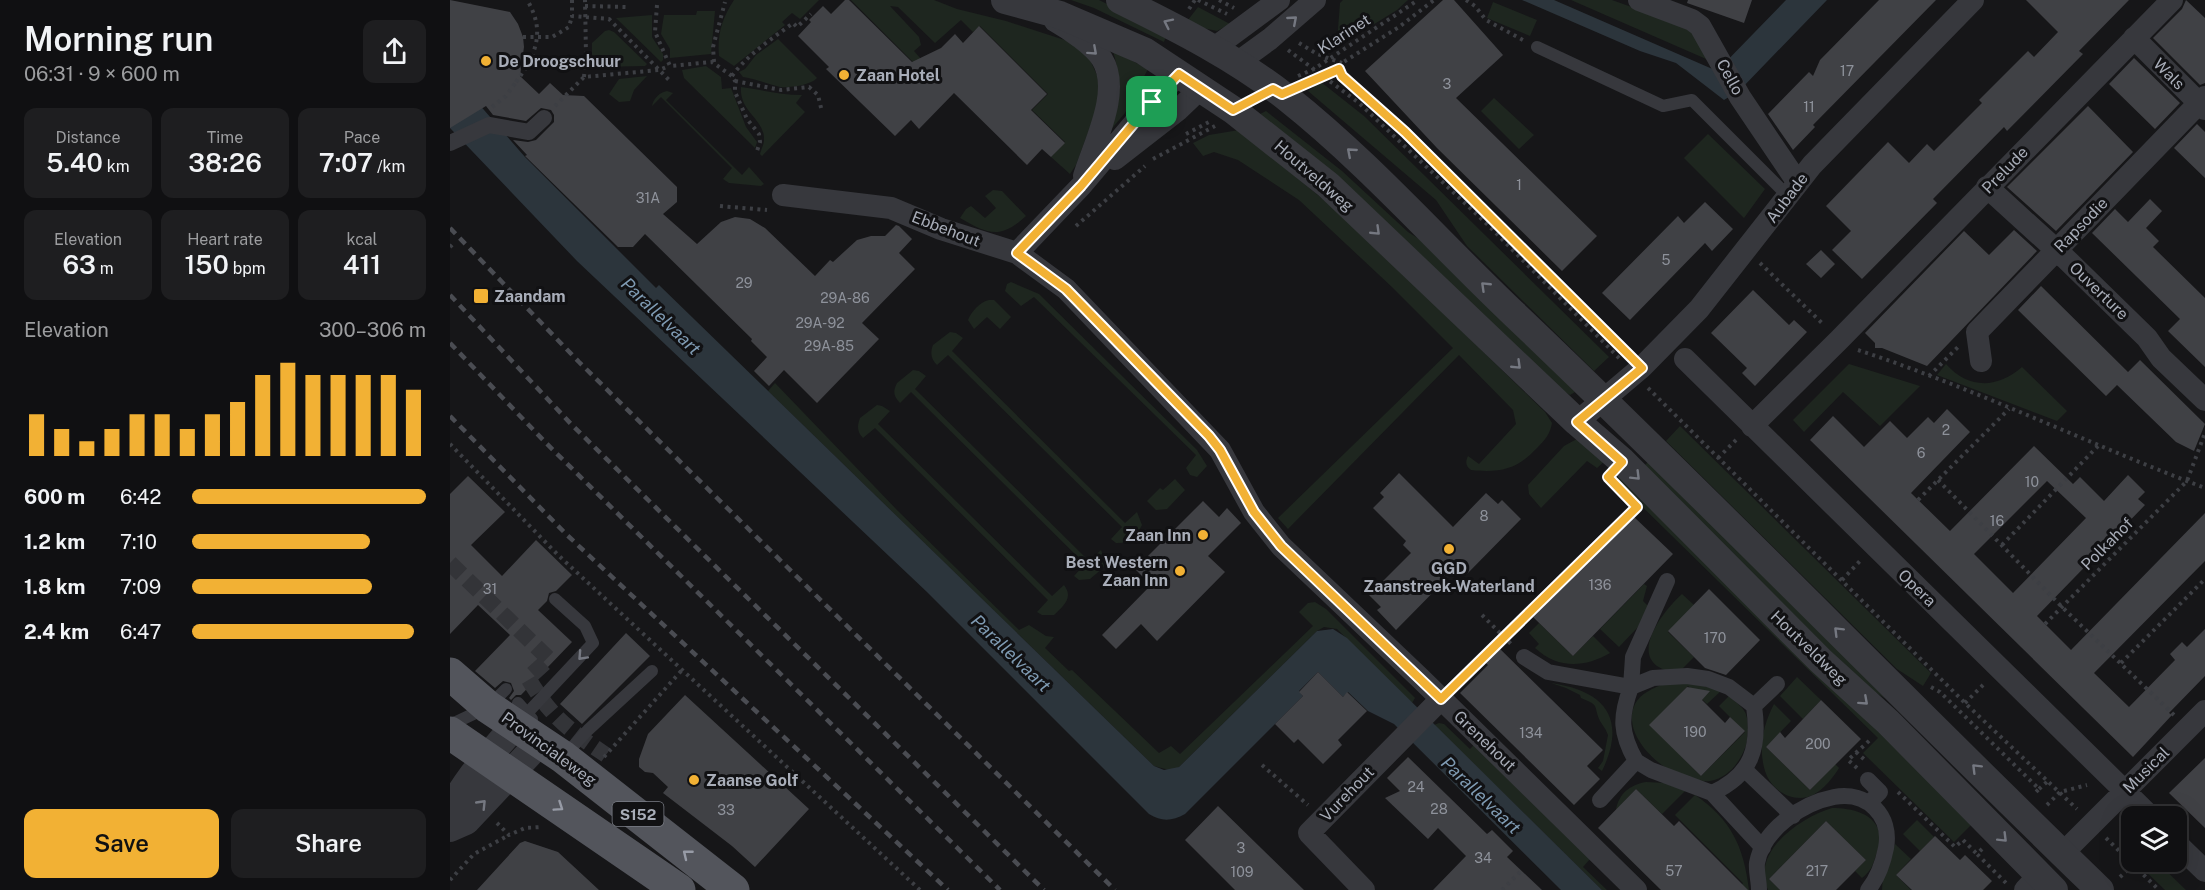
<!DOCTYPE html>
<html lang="en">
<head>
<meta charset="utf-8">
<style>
	:root { --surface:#101012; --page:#1e1e20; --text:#f1f3f6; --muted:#9c9d9f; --line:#303032; --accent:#f2b134 }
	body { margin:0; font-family:"Public Sans",sans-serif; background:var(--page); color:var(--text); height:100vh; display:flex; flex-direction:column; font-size:22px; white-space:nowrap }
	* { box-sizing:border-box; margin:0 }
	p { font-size:20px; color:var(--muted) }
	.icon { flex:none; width:33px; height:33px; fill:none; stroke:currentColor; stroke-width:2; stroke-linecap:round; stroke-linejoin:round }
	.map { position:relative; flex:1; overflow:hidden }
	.panel { display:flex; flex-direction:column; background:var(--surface); width:450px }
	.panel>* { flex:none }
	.fabs { position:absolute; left:1671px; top:806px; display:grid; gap:12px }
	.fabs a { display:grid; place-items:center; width:66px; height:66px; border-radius:12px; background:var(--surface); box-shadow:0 6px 24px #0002,0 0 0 2px var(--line); font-size:30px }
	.pin { position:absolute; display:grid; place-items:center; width:51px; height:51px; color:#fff; margin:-26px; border-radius:12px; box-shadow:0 3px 9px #0006 }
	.round { display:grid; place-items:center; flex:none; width:63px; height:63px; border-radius:12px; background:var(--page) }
	.head { display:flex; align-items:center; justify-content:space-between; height:102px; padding:0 24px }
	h1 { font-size:33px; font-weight:600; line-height:45px }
	.figures { display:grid; grid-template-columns:repeat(3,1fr); gap:9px; height:102px; padding:6px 24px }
	.figures div { display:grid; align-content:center; border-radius:12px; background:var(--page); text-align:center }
	.figures b { font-size:26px; font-weight:600 }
	.figures small { font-size:16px; font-weight:400 }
	.figures p { font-size:16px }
	.chart { height:168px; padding:12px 24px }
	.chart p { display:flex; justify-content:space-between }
	.chart svg { width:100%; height:108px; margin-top:6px; stroke:var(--accent); stroke-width:6 }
	.primary-button { display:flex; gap:12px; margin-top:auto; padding:12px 24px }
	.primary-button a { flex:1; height:69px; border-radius:12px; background:var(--accent); color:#111; font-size:24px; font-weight:600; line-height:69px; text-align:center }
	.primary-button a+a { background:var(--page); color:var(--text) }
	ul { padding:0 24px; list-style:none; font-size:20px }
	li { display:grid; grid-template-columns:96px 72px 1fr; align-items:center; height:45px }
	li i { height:15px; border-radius:8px; background:var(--accent) }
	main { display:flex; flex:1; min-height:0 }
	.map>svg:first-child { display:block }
	.green { fill:#1e261f }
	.water { fill:#2c353c }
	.building { fill:#404145; fill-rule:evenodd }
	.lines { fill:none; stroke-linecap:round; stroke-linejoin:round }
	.pedestrian-tunnel { stroke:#333438; stroke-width:16; stroke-dasharray:16 8; stroke-linecap:butt }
	.path { stroke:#3d3f44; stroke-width:4; stroke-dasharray:3 4.5; stroke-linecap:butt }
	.service { stroke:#37383d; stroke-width:12 }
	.pedestrian { stroke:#37383d; stroke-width:16 }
	.minor { stroke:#37383d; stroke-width:22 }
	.tertiary { stroke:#37383d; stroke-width:28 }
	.primary { stroke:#53555c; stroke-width:33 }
	.rail { stroke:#4a4c52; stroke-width:4.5; stroke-dasharray:8 6; stroke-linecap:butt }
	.path-bridge { stroke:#3d3f44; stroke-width:4; stroke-dasharray:3 4.5; stroke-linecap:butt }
	.oneway { stroke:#757881 }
	.oneway2 { stroke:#979ba6 }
	.route-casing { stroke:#fff; stroke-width:12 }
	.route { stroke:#f2b134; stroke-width:8 }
	.poi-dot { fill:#f2b134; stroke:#111113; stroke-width:2 }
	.labels { text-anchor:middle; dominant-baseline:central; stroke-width:6; stroke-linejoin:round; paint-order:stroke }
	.number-label { font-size:14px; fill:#8e929b }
	.shield { fill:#111113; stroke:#7b7e86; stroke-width:1.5 }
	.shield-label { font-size:15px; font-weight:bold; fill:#a8adb8 }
	.street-label { font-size:16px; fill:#a8adb8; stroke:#111113 }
	.poi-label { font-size:16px; font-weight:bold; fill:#a8adb8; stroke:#111113; text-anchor:start }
	.water-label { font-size:18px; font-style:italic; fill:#7f9bb3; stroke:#111113 }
</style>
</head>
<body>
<main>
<section class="panel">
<div class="head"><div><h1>Morning run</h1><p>06:31 · 9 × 600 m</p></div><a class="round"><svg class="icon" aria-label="share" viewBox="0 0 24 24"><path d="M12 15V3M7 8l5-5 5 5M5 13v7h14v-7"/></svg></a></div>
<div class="figures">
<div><p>Distance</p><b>5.40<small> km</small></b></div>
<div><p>Time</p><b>38:26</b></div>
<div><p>Pace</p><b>7:07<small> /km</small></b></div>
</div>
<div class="figures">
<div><p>Elevation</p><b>63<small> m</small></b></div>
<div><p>Heart rate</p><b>150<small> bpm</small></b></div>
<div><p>kcal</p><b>411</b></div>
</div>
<div class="chart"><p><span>Elevation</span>300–306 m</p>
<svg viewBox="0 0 160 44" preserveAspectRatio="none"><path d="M5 44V27M15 44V33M25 44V38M35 44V33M45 44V27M55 44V27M65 44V33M75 44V27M85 44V22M95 44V11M105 44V6M115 44V11M125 44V11M135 44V11M145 44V11M155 44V17"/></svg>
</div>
<ul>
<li><b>600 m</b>6:42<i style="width:100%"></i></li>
<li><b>1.2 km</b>7:10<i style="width:76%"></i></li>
<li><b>1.8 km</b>7:09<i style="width:77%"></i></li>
<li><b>2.4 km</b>6:47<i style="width:95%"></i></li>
</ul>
<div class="primary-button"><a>Save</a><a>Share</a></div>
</section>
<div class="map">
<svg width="1755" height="890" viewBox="0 0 1755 890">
	<rect width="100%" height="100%" fill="#161618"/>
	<path class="green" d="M284,0H369L350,19L342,13L332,22L335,25L284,66L269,56C267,35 272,18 284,0Z
		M401,0H484L507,9L556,21L593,33L624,43L637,53L650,82L647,108L626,165L620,174L601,157L615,142L582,110L598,94L530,26L523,32L511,20L485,43L448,7L440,6L469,37L471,45L464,51L471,59L466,65Z
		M621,0H649L717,34L714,42L644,8Z
		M893,0H958L947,10L892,44L887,42L890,3Z
		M1121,0H1162L1240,28L1263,62Z
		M1043,2L1087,20L1080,36L1037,18Z
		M748,7L780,24L767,31L753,28L738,20Z
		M247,11H265L261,54L220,58V49L211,34L214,15H246Z
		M202,15V37L213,54V60L211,62L166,18Z
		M159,30L164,32L197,64L195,66L148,67L142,60V43L155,31Z
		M328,39L367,78C361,85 340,88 330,87C318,84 306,79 293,77L289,72L295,69L306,55Z
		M663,51L698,69L675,113L653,139C670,103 674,90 663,51Z
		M256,66L271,77L272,89L281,88L296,127L307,142L305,148L234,78L232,70Z
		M197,76L184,90L180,101L169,102L159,94L169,79Z
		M871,82L914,116L1159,357L1144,371L1017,246L986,200L858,91Z
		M291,87C312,90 331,95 352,95L346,103L355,112L312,156L310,154C311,150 314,144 314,140C315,119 289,112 291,87Z
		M217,91L223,93L216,100L292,175L299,167L314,184L311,186L279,183L273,179L282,168L211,97L202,106C203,99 210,92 217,91Z
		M1044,98L1084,135L1069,149L1031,111Z
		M816,111L892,171L958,232L991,253L1125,392L1120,395L1099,383L806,116Z
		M789,130L898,220L1095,412L1102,423C1100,434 1095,440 1087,448C1067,469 1051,473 1021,470C1016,466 1015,463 1018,456L1029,464L1066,424L1063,410L1009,355L838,529L828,518L1003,348L943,288L849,200L788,160L764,152L753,156L743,143L759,135Z
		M1258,134L1315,189L1294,218L1234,158Z
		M543,190L552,191L576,216C550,240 538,234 510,218L516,209L521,206L535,218L546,208L535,196Z
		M561,282L589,294L747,450L757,466L747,477L740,475L736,468L746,455L584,297L571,306L555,291L557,284Z
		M539,300H544L561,317L550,329L537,317L524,329L518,320C521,312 530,302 539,300Z
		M500,332L506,333L513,338L502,351L675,523L687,512L692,525C687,535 678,544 666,543L661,539L672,527L498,355L487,365C481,359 480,353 483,345Z
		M1399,364L1470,386L1430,426L1393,392L1354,432L1343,420Z
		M1496,364C1518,389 1547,389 1572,367L1617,411L1607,421L1487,375Z
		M463,370L469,371L476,376L465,389L639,561L651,550L655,562L653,568L640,579L629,580L624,576L635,564L461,392L450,403C443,396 443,391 447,383Z
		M325,383L447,510L569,630L579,625L596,636L604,637L595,648L619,671L622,670L709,753L721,746L730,754L863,626L849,612L858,603L865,602L876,609L965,698L962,703L887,629L874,627L867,631L729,767L723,771L704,766L318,391Z
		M427,405L432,406L440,411L428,424L602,596L614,585C624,598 613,606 604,615H592L587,612L598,600L425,428L413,438C407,432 407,426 410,418Z
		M1230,426L1481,673L1473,686L1447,669L1216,441Z
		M1125,440H1133L1157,459L1147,468L1137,461L1091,508L1079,494L1078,485L1114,446Z
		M1201,459L1436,699L1394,673L1189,471Z
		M1172,473L1526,820L1504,842L1413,753L1428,738L1165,480Z
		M725,479L735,490L717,509L706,510L697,501L710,488L713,490Z
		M1194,584L1197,586L1193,601L1198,606L1188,627L1169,647L1150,629Z
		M1232,594L1244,605L1218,632L1244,657L1228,673C1172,666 1209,615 1232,594Z
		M1089,623L1123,656L1143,636L1160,653C1134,668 1108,669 1085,648L1089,644L1079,633Z
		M1347,677L1371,700L1353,719L1330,696Z
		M1242,682L1271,691L1257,704L1238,686L1200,725L1251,776L1295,732L1269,706L1279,696C1293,709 1298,709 1298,730C1297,736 1298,742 1295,748C1289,763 1278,778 1260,781C1254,782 1248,780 1243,778C1237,776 1230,775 1225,773C1202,762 1172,731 1185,704C1190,694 1204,687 1215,684C1224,682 1233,683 1242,682Z
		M1101,683C1156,691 1177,719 1152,771L1148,768L1153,761L1158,735C1156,729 1153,726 1150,721C1143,706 1151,706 1131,698L1130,695L1116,688Z
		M1324,704L1341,721L1316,747L1360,790L1385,764L1389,768C1383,778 1374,789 1363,795C1344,804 1321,791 1315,771C1308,748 1313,725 1324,704Z
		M989,723L994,724L1020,749L1024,745L1140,859L1133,867L1157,890H1152L984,725Z
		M1196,782L1215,783L1235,791L1212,814L1186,789L1166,810C1169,793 1180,785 1196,782Z
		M1245,795C1281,819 1294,847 1299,890H1287L1293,883L1225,815Z
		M1382,808C1401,808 1427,813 1430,836C1431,842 1428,849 1426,855C1423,865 1421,871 1412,878L1405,871L1416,860L1376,821L1319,879L1330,890H1318C1300,852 1351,817 1382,808Z
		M1467,820L1484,837L1470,851L1453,834Z
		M1445,844L1461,859L1446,875L1461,890H1432L1433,873Z
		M1685,861H1706L1736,890H1715Z"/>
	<path class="water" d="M1072,0H1104L1267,71L1336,0H1377L1290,90L1274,100L1226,63L1190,51Z
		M0,71L75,157L206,288L209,285L704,766L714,770L729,767L867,631L883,629L897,638L1152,890H1111L944,724L918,711L898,692L893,697L868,672L849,691L853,696L735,814C722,821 712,822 699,814L477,592L127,261L0,128Z"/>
	<path class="building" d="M0,0L60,12L68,24L73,37L74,47L70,76L89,94L100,83L113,95L134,96L227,187V202L213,214L247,244L271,222L285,217L300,219L315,228L365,276L380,260L383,262L407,240L421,236H435L446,225L449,226L462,239L449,253L465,269L412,323L429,339L367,403L334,370L319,386L304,371L317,357L301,341L302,339L195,234L183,247H168L75,156L77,155L63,140L78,142L86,140L104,122V115L101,110L91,108L76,121L43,115L36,106L0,128Z
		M395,0H399L462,62L491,48L505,34L513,43L529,26L597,94L581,110L615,143L601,157L592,149L577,165L504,93L469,129L461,120L445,136L376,69L379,67L348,36L361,22L359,20L373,6L381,14Z
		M993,0H1004L1053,55L1006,98L1147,236L1112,271L987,148L915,71Z
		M1238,0H1302L1294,23L1237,3Z
		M1429,0H1486L1363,125L1365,127L1343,150L1318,114L1359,72L1363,76L1370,60Z
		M1576,0H1679L1629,51L1633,54L1557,131L1554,127L1483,199L1487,203L1412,279L1382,250L1401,231L1376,206L1438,142L1459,163L1477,144L1484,151L1532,103L1529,100L1578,51L1584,57L1608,32Z
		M1736,0L1755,18V83L1750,85L1703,38L1732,9Z
		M1684,58L1730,103L1705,129L1659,84Z
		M1638,106L1683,152L1606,231L1557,187Z
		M1747,124L1755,132V178L1724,148Z
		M1700,199L1712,211L1696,228L1709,241L1703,247L1755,298V367L1718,331L1730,319L1642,233L1665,209L1678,222Z
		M1255,202L1283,229L1262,251L1255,243L1180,320L1152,293L1228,216L1234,223Z
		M1564,230L1587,251L1477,366L1432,348H1425V343L1415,333L1514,231L1539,255Z
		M1371,250L1385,264L1371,278L1356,264Z
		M1591,286L1678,372L1690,360L1755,424L1744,451L1726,442L1667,385L1656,396L1568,310Z
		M1303,290L1339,325L1344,320L1357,332L1305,386L1292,373L1297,368L1261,333Z
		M1497,409L1520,432L1461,493L1500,531L1584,446L1623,484L1630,477L1654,501L1678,475L1695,492L1688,499L1695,505L1587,616L1621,650L1755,513V561L1644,673L1679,707L1725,660L1720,654L1732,642L1737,647L1755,629V676L1719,713L1722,715L1683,757L1360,440L1383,416L1414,447L1440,421L1457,438L1478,417L1484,423ZM1597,481L1636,518L1563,593L1524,554Z
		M949,473L1003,527L1036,493L1048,504L1052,500L1071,519L1016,575L1008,567L946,630L927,610L931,607L919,595L961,553L953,545L956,541L923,508L934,497L930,493Z
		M18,476L55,512L21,545L52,576L86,540L122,575L106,591L99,593L97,601L88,610L122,642L71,695H66L61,700L59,698L64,691L61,683L53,681L45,688L25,671L60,635L28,605L0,634V494Z
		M753,501L769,517L777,508L791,523L758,556L775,572L707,641L691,624L666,649L652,635L701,585L685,569Z
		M1183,516L1223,554L1123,656L1083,617Z
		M1259,589L1310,640L1276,675L1255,668L1218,631Z
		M176,633L200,656L132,724L110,704Z
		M1045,644L1153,750L1137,766L1150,779L1124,805L1010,693L1038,665L1031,659Z
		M868,672L893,697L897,692L917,711L888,740L892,745L873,764L848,739L844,743L825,724L853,696L849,692Z
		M1237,687L1260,691L1252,700L1275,723L1280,717L1295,731L1251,776L1199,725Z
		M235,695L359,809L305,867L282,846L213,793L218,787L203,773L195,772L189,767V759L198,734Z
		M1371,700L1411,739L1360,790L1316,747L1330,732L1335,738Z
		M958,757L1037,834L1042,830L1063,851L1057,857L1092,890H983L1016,856L988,828L978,839L935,798L950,791L937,778Z
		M1755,758V828L1719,793Z
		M1186,789L1224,826L1229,821L1298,890H1211L1148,828Z
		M768,806L854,890H785L735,840Z
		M1376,821L1416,860L1386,890H1330L1319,879Z
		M1485,836L1510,860L1515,855L1542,881L1533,890H1462L1446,875Z
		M75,841L108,852L149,890H27L70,843Z"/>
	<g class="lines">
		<path class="pedestrian-tunnel" d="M0,563L99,659L78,678C101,717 119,730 156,755"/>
		<path class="path" d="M122,0V16L159,19L220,81
			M748,0L777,14
			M769,0L784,8
			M1016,0L1025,6L1036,20L1073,40
			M207,5L205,32L220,66L262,62L282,76L285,81V92L297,119L309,134L310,142L307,151
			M135,6L177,7
			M739,9L745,0
			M73,37H102L119,27L122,16
			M849,43L867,54L892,63
			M838,50L909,103L1040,227L1170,359
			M264,62L263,47L275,2
			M889,69L892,76L955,132L1176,352
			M282,76C298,54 322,39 343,23L347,27L361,14
			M848,76L864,69L968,0
			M134,77L136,55L135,0
			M285,81L331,90L359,87L368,95L372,112
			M856,83C868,78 886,76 892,63L949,27L984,0
			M105,106L134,77L209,70L219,66
			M42,107L56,96L66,82
			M736,134L759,122
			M703,159L765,126
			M270,206L317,210
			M626,226L695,166
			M0,247L5,242
			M1310,263L1374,325
			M1408,350C1526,389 1639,444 1755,488
			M1479,376L1508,347
			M1198,388L1515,703L1627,809
			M0,444L108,555L470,890
			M1268,458L1288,438
			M1488,480L1612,607L1724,715
			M1468,500L1559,409
			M1552,545L1648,446
			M1392,580L1410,561
			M1032,615L1061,644
			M1595,624L1737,481L1755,433
			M1671,663L1755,579
			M1007,684L1186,509
			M1481,687L1490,692L1589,789L1585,793
			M1515,703L1534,684
			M1406,752L1417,762
			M154,757L232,670
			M812,765L858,805
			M1407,768L1398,760L1420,740L1418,738
			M1589,789L1598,781
			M1448,792L1505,847L1513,840L1527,854
			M1597,805L1610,792L1637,785
			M47,823L59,835L75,828L91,827
			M1656,838L1709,890
			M1532,849L1527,854L1557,884
			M1670,877L1683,865
			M0,880L24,854L59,835
			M1052,890L1073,869"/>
		<path class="service" d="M1087,47L1213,106L1242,100L1338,196
			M68,703L82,719
			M67,724L143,643L135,626L105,599
			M0,725L38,707L56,689
			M114,756L138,730L202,671"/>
		<path class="pedestrian" d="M0,143L39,125L79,132L94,118
			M1074,657L1098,672L1181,687C1170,717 1170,733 1186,761
			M1304,706L1327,684
			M1294,769L1343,816
			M1418,780L1430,792L1419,803
			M1262,793L1313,848
			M1150,800L1186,761L1201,770L1262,793C1302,775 1310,748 1304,706L1279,687L1258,679L1237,676L1203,678L1181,687L1183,657L1217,581
			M1309,890C1309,881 1306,871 1307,863C1313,829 1353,803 1384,797C1418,791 1442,816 1436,848C1433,863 1427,879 1418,890"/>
		<path class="minor" d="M1189,0L1242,20L1250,26L1290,97L1348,183
			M605,21C619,29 644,46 652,59C672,91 644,143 634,176
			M1684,38L1755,109
			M764,48L829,0
			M787,63L820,39L865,0
			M665,159L728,110L751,88
			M1537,187L1615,258L1697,338L1711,358L1755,400
			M333,195L441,208L491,229L567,253L616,289L770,450L804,512L831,546L971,679L1186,890
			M567,253L631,186L702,102L729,74
			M1235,359L1700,816
			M1531,361L1527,332L1755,97
			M1127,422L1192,367L1249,309L1362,165L1523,0
			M1302,426L1389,340L1722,0
			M1726,843L1755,871
			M1612,854L1755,711
			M914,890L859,833L991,699
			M1575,890L1589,875"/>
		<path class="tertiary" d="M555,0L610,15L694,51L783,110L878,185L1127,422L1172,461L1371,661L1438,722L1604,890
			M670,0C729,29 786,58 837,98C919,163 988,242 1064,314C1263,503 1453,700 1650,890
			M0,814C13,780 43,752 66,724
			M0,828L16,821L91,741"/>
		<path class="primary" d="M0,674L38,707L113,757L283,890
			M0,733L229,890"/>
		<path class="rail" d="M0,228L129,362L665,890
			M0,295L121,424L594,890
			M0,343L96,443L550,890
			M0,416L117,535L498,890"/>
		<path class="path-bridge" d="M66,82C86,55 96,31 77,0"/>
	</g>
	<defs><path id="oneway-chevron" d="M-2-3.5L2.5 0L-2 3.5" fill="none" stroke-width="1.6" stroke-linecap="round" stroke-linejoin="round" transform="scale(1.5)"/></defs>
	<g class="oneway">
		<use href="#oneway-chevron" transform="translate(843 20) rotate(-41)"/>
		<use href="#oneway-chevron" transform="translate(718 23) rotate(-154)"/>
		<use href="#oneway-chevron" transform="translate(643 51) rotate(42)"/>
		<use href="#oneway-chevron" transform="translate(901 152) rotate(-139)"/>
		<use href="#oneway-chevron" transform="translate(926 231) rotate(44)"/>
		<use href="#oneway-chevron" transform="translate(1035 286) rotate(-136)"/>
		<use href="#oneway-chevron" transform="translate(1067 365) rotate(44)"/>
		<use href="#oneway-chevron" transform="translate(1186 476) rotate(45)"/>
		<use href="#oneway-chevron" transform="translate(1388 631) rotate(-135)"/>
		<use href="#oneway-chevron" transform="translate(132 656) rotate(133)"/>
		<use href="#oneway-chevron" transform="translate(1414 701) rotate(42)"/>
		<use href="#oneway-chevron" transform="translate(1526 768) rotate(-135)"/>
		<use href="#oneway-chevron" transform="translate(32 804) rotate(-46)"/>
		<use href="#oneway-chevron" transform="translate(1553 838) rotate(45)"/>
	</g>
	<g class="oneway2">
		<use href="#oneway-chevron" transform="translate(109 807) rotate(34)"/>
		<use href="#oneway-chevron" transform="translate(237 854) rotate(-141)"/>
	</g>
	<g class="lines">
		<g class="route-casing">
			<path id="route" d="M889,69L892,76L955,132L1192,368L1127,422L1172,462L1158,477L1187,507L991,699L831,546L804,512L770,450L759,436L616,289L567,253L631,186L702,102L729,74L783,110L823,89L832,94Z"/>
		</g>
		<use href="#route" class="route"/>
	</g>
	<g class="poi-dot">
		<circle cx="36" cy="61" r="6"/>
		<circle cx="394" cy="75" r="6"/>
		<rect x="23" y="288" width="16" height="16" rx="3"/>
		<circle cx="753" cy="535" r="6"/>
		<circle cx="999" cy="549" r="6"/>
		<circle cx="730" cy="571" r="6"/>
		<circle cx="244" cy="780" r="6"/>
	</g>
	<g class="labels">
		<g class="number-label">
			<text x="1397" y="71">17</text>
			<text x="997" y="84">3</text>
			<text x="1359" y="107">11</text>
			<text x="1069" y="185">1</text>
			<text x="198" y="198">31A</text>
			<text x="1216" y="260">5</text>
			<text x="294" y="283">29</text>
			<text x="395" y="298">29A-86</text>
			<text x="370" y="323">29A-92</text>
			<text x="379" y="346">29A-85</text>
			<text x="1496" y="430">2</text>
			<text x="1471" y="453">6</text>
			<text x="1582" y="482">10</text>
			<text x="1034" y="516">8</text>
			<text x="1547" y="521">16</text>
			<text x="1150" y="585">136</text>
			<text x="40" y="589">31</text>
			<text x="1265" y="638">170</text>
			<text x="1245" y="732">190</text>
			<text x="1081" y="733">134</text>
			<text x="1368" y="744">200</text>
			<text x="966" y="787">24</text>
			<text x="989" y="809">28</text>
			<text x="276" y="810">33</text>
			<text x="791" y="848">3</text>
			<text x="1033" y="858">34</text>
			<text x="1224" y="871">57</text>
			<text x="1367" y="871">217</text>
			<text x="792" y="872">109</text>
		</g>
		<rect class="shield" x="162.5" y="802" width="51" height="24" rx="4.5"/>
		<g class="shield-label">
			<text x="188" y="814">S152</text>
		</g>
		<g class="street-label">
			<text transform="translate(894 34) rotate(-33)">Klarinet</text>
			<text transform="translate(1719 74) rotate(45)">Wals</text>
			<text transform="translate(1280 77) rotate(61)">Cello</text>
			<text transform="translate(1555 170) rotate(-46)">Prelude</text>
			<text transform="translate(864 176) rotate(41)">Houtveldweg</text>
			<text transform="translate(1337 198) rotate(-53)">Aubade</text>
			<text transform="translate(1631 225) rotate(-46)">Rapsodie</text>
			<text transform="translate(496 229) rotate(21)">Ebbehout</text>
			<text transform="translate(1649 291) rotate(44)">Ouverture</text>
			<text transform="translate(1657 544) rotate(-45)">Polkahof</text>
			<text transform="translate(1467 588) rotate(44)">Opera</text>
			<text transform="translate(1359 648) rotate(44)">Houtveldweg</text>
			<text transform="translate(1035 741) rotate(44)">Grenehout</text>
			<text transform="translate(99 749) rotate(36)">Provincialeweg</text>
			<text transform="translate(1696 770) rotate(-45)">Musical</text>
			<text transform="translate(897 794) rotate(-46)">Vurehout</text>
		</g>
		<g class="poi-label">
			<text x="48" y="61">De Droogschuur</text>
			<text x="406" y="75">Zaan Hotel</text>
			<text x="44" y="296">Zaandam</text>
			<text x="741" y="535" text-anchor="end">Zaan Inn</text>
			<text x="718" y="562" text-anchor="end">Best Western<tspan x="718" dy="18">Zaan Inn</tspan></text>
			<text x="999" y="568" text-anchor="middle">GGD<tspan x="999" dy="18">Zaanstreek-Waterland</tspan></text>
			<text x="256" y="780">Zaanse Golf</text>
		</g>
		<g class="water-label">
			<text transform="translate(211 316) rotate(44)">Parallelvaart</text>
			<text transform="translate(561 653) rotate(44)">Parallelvaart</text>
			<text transform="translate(1031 795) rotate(44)">Parallelvaart</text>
		</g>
	</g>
</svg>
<div class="fabs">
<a><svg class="icon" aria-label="layers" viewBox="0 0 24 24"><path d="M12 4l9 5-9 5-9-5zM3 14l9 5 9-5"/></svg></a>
</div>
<div class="pin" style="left:702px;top:102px;background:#1e9e55"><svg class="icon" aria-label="arrive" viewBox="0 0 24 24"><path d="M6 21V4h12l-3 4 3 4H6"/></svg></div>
</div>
</main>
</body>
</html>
